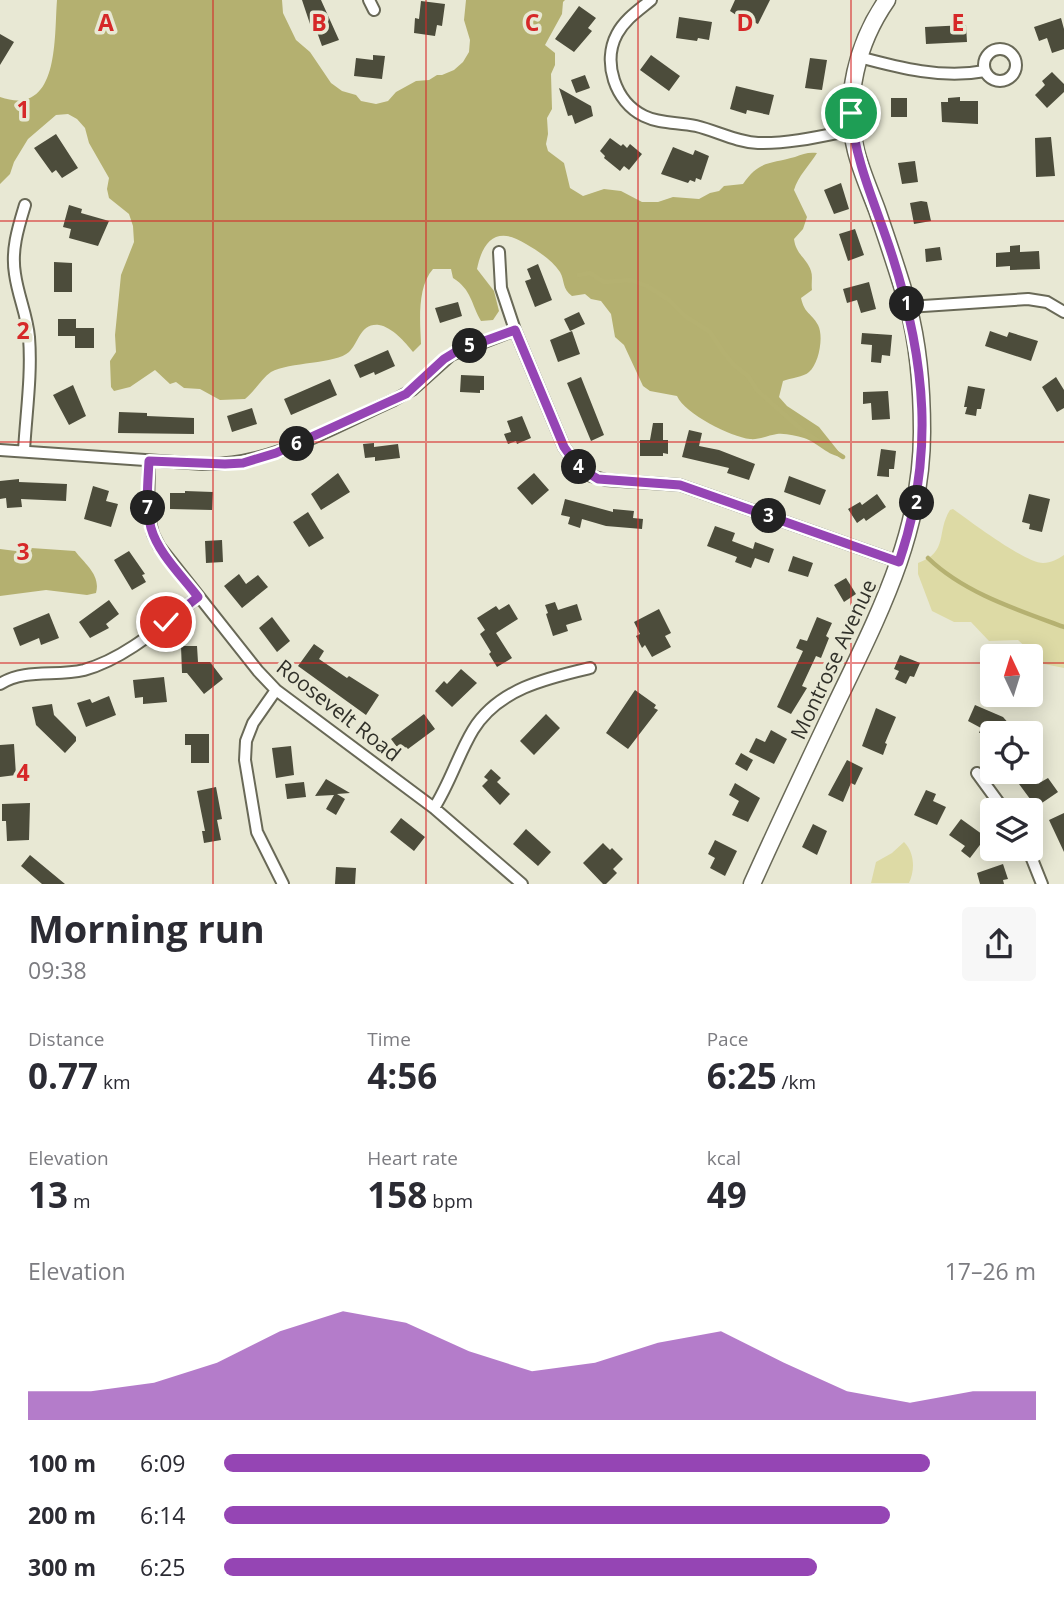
<!DOCTYPE html>
<html lang="en">
<head>
<meta charset="utf-8">
<style>
	:root { --surface:#fff; --page:#f7f7f7; --text:#2b2b33; --muted:#7c7c81; --accent:#9545b4 }
	body { margin:0; font-family:"Open Sans",sans-serif; background:var(--page); color:var(--text); height:100vh; display:flex; flex-direction:column; font-size:26px; white-space:nowrap }
	* { box-sizing:border-box; margin:0 }
	p { font-size:23px; color:var(--muted) }
	.icon { flex:none; width:38px; height:38px; fill:none; stroke:currentColor; stroke-width:2; stroke-linecap:round; stroke-linejoin:round }
	.map { position:relative; height:884px; overflow:hidden }
	.panel { display:flex; flex-direction:column; background:var(--surface); flex:1 }
	.panel>* { flex:none }
	.needle { width:46px; rotate:356deg }
	.controls { position:absolute; left:980px; top:644px; display:grid; gap:14px }
	.controls a { display:grid; place-items:center; width:63px; height:63px; border-radius:7px; background:var(--surface); box-shadow:0 4px 18px #0003; font-size:35px }
	.pin { position:absolute; display:grid; place-items:center; width:60px; height:60px; color:#fff; margin:-30px; border:4px solid #fff; border-radius:50%; box-shadow:0 2px 7px #0007 }
	.km { position:absolute; width:35px; height:35px; margin:-18px; border-radius:50%; background:#222; color:#fff; font-size:19px; line-height:35px; text-align:center }
	.round { display:grid; place-items:center; flex:none; width:74px; height:74px; border-radius:7px; background:var(--page) }
	.headline { display:flex; align-items:center; justify-content:space-between; height:119px; padding:0 28px }
	h1 { font-size:38px; font-weight:700; line-height:52px }
	.stats { display:grid; grid-template-columns:repeat(3,1fr); gap:10px; height:119px; padding:7px 28px }
	.stats div { display:grid; align-content:center }
	.stats b { font-size:35px; font-weight:700 }
	.stats small { font-size:19px; font-weight:400 }
	.stats p { font-size:19px }
	.chart { height:196px; padding:14px 28px }
	.chart p { display:flex; justify-content:space-between }
	.chart svg { width:100%; height:126px; margin-top:7px; fill:var(--accent); opacity:.7 }
	ul { padding:0 28px; list-style:none; font-size:23px }
	li { display:grid; grid-template-columns:112px 84px 1fr; align-items:center; height:52px }
	li i { height:18px; border-radius:9px; background:var(--accent) }
	.map>svg:first-child { display:block }
	.green { fill:#dddaa5 }
	.forest { fill:#b4b070 }
	.lines { fill:none; stroke-linecap:round; stroke-linejoin:round }
	.stream { stroke:#b5b171; stroke-width:4.5 }
	.building { fill:#4c4c3b }
	.street-casing { stroke:#696957; stroke-width:14 }
	.secondary-casing { stroke:#696957; stroke-width:19 }
	.street { stroke:#fff; stroke-width:10 }
	.secondary { stroke:#fff; stroke-width:16 }
	.route-casing { stroke:#fff; stroke-width:14 }
	.route { stroke:#9545b4; stroke-width:9 }
	.grid { fill:none; stroke:#d62828; stroke-width:2; stroke-opacity:0.55 }
	.labels { text-anchor:middle; dominant-baseline:central; stroke-width:7; stroke-linejoin:round; paint-order:stroke }
	.street-label { font-size:21px; fill:#303029; stroke:#e8e8d4 }
	.grid-label { font-size:23px; text-anchor:middle; font-weight:bold; fill:#d62828; stroke:#e8e8d4; stroke-width:7; stroke-linejoin:round; paint-order:stroke }
</style>
</head>
<body>
<div class="map">
<svg width="1064" height="884" viewBox="0 0 1064 884">
	<rect width="100%" height="100%" fill="#e8e8d4"/>
	<path class="green" d="M953,509C970,521 1025,563 1043,563C1051,563 1058,559 1064,555V668L1044,664L1018,640L989,641L971,622H954L932,611L918,574V563C949,552 936,532 950,510Z
		M904,842C915,853 915,870 909,883H871L876,862L892,853Z"/>
	<path class="forest" d="M57,0H282L283,13L296,40L310,52L331,83L342,91L356,95L361,101L376,104L388,101L396,92L416,81L429,80L437,75H442L454,70L463,62L469,52L470,40L464,20L466,0H565L563,2L562,14L545,45L555,53V65L551,74L552,109L547,118L548,134L546,144L548,151L564,163L570,188L583,196L604,189L621,191L642,202H658L673,197L699,199L710,193L719,191L724,186L743,184C759,160 771,164 795,157C803,154 808,152 817,153C809,166 798,176 794,190L807,217L803,229L794,239C796,255 807,258 811,271C813,277 811,283 812,290L801,298C805,315 811,312 818,325C824,336 819,364 809,372C804,377 790,378 783,381L779,397L787,406L819,427L843,457C827,456 819,443 804,438C796,436 786,433 777,434C769,435 759,440 750,439C731,437 685,414 677,396L650,391L643,386L624,345L615,337L611,314L601,301L591,299L585,294L572,296C562,289 565,281 560,272C552,260 538,251 526,244C498,226 483,239 477,269L494,291L499,311L493,320L481,321C471,304 472,290 453,278L451,269H433C417,287 420,321 421,344L413,352C405,342 392,327 379,325C360,323 359,343 349,352C336,364 289,362 271,372C262,378 254,392 245,399L220,400L200,389L184,388L176,382L170,384L155,370L130,387L114,391L111,387L110,361L116,352L115,335L121,275L134,242L133,226L129,214L109,198L107,189L109,178L89,143L85,128L77,119L68,114L56,115L28,139L14,162L10,174L0,184V97C60,118 54,37 57,0Z
		M31,548L75,551C85,564 101,575 96,593L87,595L46,590L0,596V549L16,551Z"/>
	<g class="lines">
		<path class="stream" d="M579,275L590,273L604,282L631,280L647,286L669,300L685,316L710,332L724,353L734,365L748,376L757,390L804,432L843,457
			M928,558C964,593 1018,610 1064,627"/>
	</g>
	<path class="building" d="M302,0H321L339,40L322,46L317,32L313,33Z
		M735,0H770L758,24L751,21L750,24L730,11Z
		M421,1L445,4L442,26L437,25L435,36L414,33L415,18L419,19Z
		M579,6L596,18L588,28L592,31L574,52L555,39Z
		M679,17L712,22L709,40L698,38L697,41L676,38Z
		M1061,18L1064,29V49L1052,53L1047,38L1039,41L1034,27Z
		M966,25L967,42L926,44L925,27Z
		M0,34L14,42L0,65Z
		M373,55L385,56L382,79L354,76L356,58L373,60Z
		M651,55L680,76L669,91L640,70Z
		M810,58L827,60L822,90L805,88Z
		M1052,72L1064,84V92L1047,108L1035,95L1045,85L1042,81Z
		M585,75L590,88L576,93L571,80Z
		M736,86L774,95L769,115L747,110L746,114L730,109Z
		M559,88L591,106L593,116L575,124L572,115L568,116Z
		M960,97V101H978V124L942,122L941,102H948V98Z
		M891,98H907V117H891Z
		M56,134L78,168L62,178L56,170L52,173L34,148Z
		M1051,137L1055,176L1036,177L1035,138Z
		M610,138L621,146L623,144L627,148L630,144L642,154L629,170L624,166L620,171L604,158L605,156L600,151Z
		M673,147L693,155L695,150L709,156L701,180L696,178L695,182L690,180L688,183L661,174Z
		M915,161L918,182L902,184L898,163Z
		M841,183L849,209L834,214L824,190Z
		M921,201L927,202L931,221L914,224L910,203Z
		M69,205L82,209L81,213L109,221L98,246L69,238L71,229L63,227Z
		M855,229L864,255L848,261L839,234Z
		M1020,245V252L1039,251L1040,269L1010,270V266L996,267V253L1010,252V246Z
		M940,247L942,260L926,262L925,249Z
		M54,262L72,263V292H54Z
		M538,264L552,300L535,307L525,281L531,279L527,269Z
		M869,282L876,309L861,313L857,300L847,303L843,289Z
		M458,302L462,316L440,323L435,308Z
		M579,312L585,324L570,331L564,319Z
		M58,319H76V328H94V348H75V336H58Z
		M572,331L580,354L558,362L550,340Z
		M990,331L1007,337L1009,332L1038,341L1031,361L985,346Z
		M862,333L892,335L890,356L882,355L881,363L871,362L872,345L861,344Z
		M388,350L395,366L375,375L374,372L360,378L354,365Z
		M461,375L484,376V390H480V393L460,392Z
		M581,377L604,435L591,441L567,383Z
		M1056,377L1064,390V408L1057,412L1042,387Z
		M330,379L337,395L291,415L284,399Z
		M73,385L86,416L69,425L53,395Z
		M968,386L985,389L981,409H977L976,416L965,414L967,407H964Z
		M888,391L890,419L872,420L871,403L863,404V392Z
		M252,408L257,424L232,432L227,416Z
		M119,412L147,413V416L194,418V434L118,433Z
		M522,416L531,438L517,444L516,441L508,444L504,434L511,432L507,421Z
		M653,423H663V440H668V454L663,453V456H640V440H650Z
		M689,430L702,433L699,446L719,450L755,464L749,480L727,473L729,468L682,457Z
		M374,443V447L398,444L400,458L375,461V457L365,458L363,444Z
		M881,449L896,451L894,469H889V477L877,476Z
		M338,473L350,492L321,510L311,494Z
		M534,473L549,490L532,505L517,488Z
		M789,476L826,490L820,505L784,492Z
		M19,479V482L67,484L66,501L21,499L22,507L7,508L6,498L0,499V481Z
		M93,486L109,491L106,501L118,504L111,527L84,519Z
		M185,491L213,492L212,510L170,509V493H185Z
		M877,494L886,507L866,521L864,518L857,523L848,509L860,502L862,505Z
		M1029,494L1050,499L1042,532L1029,529L1030,524L1022,522Z
		M565,499L613,512V509L634,511L633,518L643,519L642,529L606,526L582,519L580,528L568,524L570,517L561,515Z
		M308,512L324,538L309,547L293,522Z
		M715,526L735,533L732,541L753,549L755,542L774,549L769,563L755,558L751,568L735,562L737,557L707,546Z
		M222,540L223,562L206,563L205,541Z
		M129,551L145,574L142,575L146,582L132,590L114,560Z
		M793,556L813,563L808,577L788,571Z
		M239,574L246,584L258,575L268,587L242,608L224,586Z
		M846,578L856,594L844,602L834,585Z
		M109,600L119,614L106,624L109,628L90,638L79,622Z
		M555,602L558,610L577,604L582,620L566,625L568,631L553,636L546,614L548,613L545,605Z
		M509,604L518,619L496,633L512,658L497,667L489,654L491,652L480,634L485,630L477,618L496,606L499,610Z
		M659,609L671,633L665,636L671,647L652,657L645,645L642,648L636,636L640,634L634,622Z
		M49,613L59,638L41,645L39,638L20,646L13,628Z
		M272,617L290,641L277,652L259,628Z
		M817,617L832,623L826,636L829,638L821,658L816,656L802,686L807,688L791,714L777,707L803,651L796,648L800,639L807,641Z
		M314,644L324,651L319,659L347,678L349,676L379,695L366,715L298,666Z
		M181,646H197L198,662H210L223,679L204,694L187,673H182Z
		M900,655L920,663L914,677L910,676L906,684L895,679L899,671L894,669Z
		M461,669L477,683L452,707L435,691L444,681L447,684Z
		M164,677L167,702L143,704V697L135,698L133,680Z
		M635,690L656,705L654,708L658,710L628,749L606,733Z
		M109,696L116,715L86,727L77,703L90,699L92,703Z
		M52,704L54,715L76,737V741L65,753L36,725L32,707Z
		M975,705L1003,717L1011,726L1004,733H979L981,728L968,721Z
		M876,708L896,717L885,743L887,744L883,755L862,746Z
		M424,714L435,729L408,749L406,747L400,751L391,739Z
		M546,714L560,728L534,755L520,741Z
		M771,730L787,739L774,764L749,752L756,738L765,742Z
		M185,734H209V763H191V745H185Z
		M14,744L16,775L0,777V745Z
		M291,746L294,775L276,778L272,748Z
		M741,753L753,760L747,771L735,764Z
		M847,760L863,768L855,785L851,783L843,802L828,795Z
		M491,769L501,778L497,782L510,794L500,805L482,786L488,780L484,777Z
		M1035,773L1041,782L1048,778L1058,792L1036,807L1019,784Z
		M326,779L350,793L337,794L345,799L336,815L326,809L334,795L315,796Z
		M304,782L306,797L287,799L285,784Z
		M735,783L760,798L748,822L732,815L739,801L729,795Z
		M216,787L222,819L217,820L221,840L204,843L202,831H205L197,791Z
		M926,790L936,794L933,801L946,807L937,825L914,815Z
		M30,803L29,840L7,841L6,821H2V804Z
		M1064,813V852L1049,820Z
		M401,818L425,837L414,851L390,832Z
		M961,819L986,837L970,858L961,851L965,846L949,835Z
		M813,824L827,831L817,855L802,847Z
		M526,829L551,852L538,866L513,844Z
		M715,840L737,851L725,876L710,868L715,858L708,854Z
		M603,843L610,850L612,848L623,859L613,869L617,873L606,884H603L583,863Z
		M30,855L65,884H42L21,866Z
		M1003,864L1008,879L1003,880L1004,884H980L977,873Z
		M336,867L356,868L355,884H335Z"/>
	<g class="lines">
		<g class="street-casing">
			<path id="street" d="M369,0L374,10
				M651,0C639,10 625,19 617,34C602,62 615,102 644,116C660,124 679,122 696,126C717,131 736,142 758,143C789,144 822,136 852,130
				M984 65a16 16 0 1 1 32 0a16 16 0 1 1-32 0Z
				M859,57C900,68 942,79 985,71
				M499,252L501,288L515,330L564,447L578,467L591,476L606,480L680,485L899,562
				M908,307L1028,299L1047,302L1064,312
				M0,450L203,464C272,466 333,427 394,400L412,390L451,355L515,330
				M24,451C26,414 32,375 29,337C27,315 18,296 15,274C11,250 18,228 25,205
				M149,461L148,514L153,534L159,546L258,671L276,690L434,808L522,884
				M0,684C26,668 56,677 84,670C127,658 163,624 198,597
				M276,690L253,723L246,741L245,760L257,832L283,884
				M977,773L1004,810
				M434,808C450,783 458,755 473,730C498,689 547,678 590,668
				M1028,849L1042,884"/>
		</g>
		<g class="secondary-casing">
			<path id="secondary" d="M752,884C779,824 807,765 835,706C878,616 922,534 922,432C922,389 919,347 908,306C899,274 888,242 877,210C870,191 861,171 856,151C843,99 857,43 887,0"/>
		</g>
		<use href="#street" class="street"/>
		<use href="#secondary" class="secondary"/>
	</g>
	<g class="lines">
		<g class="route-casing">
			<path id="route" d="M166,622L198,597C182,576 158,553 151,528C145,507 148,482 149,461L225,464L243,463L276,453L406,394L444,359L457,351L515,330L564,447L578,467L598,479L680,485L899,562C935,456 926,361 892,255C877,208 855,163 851,113"/>
		</g>
		<use href="#route" class="route"/>
	</g>
	<path class="grid" d="M213,0V884M426,0V884M638,0V884M851,0V884M0,221H1064M0,442H1064M0,663H992M1031,663H1064"/>
	<g class="labels">
		<g class="street-label">
			<text transform="translate(833 659) rotate(-65)">Montrose Avenue</text>
			<text transform="translate(339 710) rotate(38)">Roosevelt Road</text>
		</g>
	</g>
	<g class="grid-label">
		<text x="106" y="31">A</text>
		<text x="319" y="31">B</text>
		<text x="532" y="31">C</text>
		<text x="745" y="31">D</text>
		<text x="958" y="31">E</text>
		<text x="23" y="118">1</text>
		<text x="23" y="339">2</text>
		<text x="23" y="560">3</text>
		<text x="23" y="781">4</text>
	</g>
</svg>
<div class="controls">
<a><svg class="needle" viewBox="-14 -14 28 28"><path d="M0-13l5 13h-10z" fill="#e53935"/><path d="M0 13l5-13h-10z" fill="#7c7c81"/></svg></a>
<a><svg class="icon" aria-label="locate" viewBox="0 0 24 24"><circle cx="12" cy="12" r="6"/><path d="M12 2v4M12 18v4M2 12h4M18 12h4"/></svg></a>
<a><svg class="icon" aria-label="layers" viewBox="0 0 24 24"><path d="M12 4l9 5-9 5-9-5zM3 14l9 5 9-5"/></svg></a>
</div>
<div class="pin" style="left:851px;top:113px;background:#1e9e55"><svg class="icon" aria-label="arrive" viewBox="0 0 24 24"><path d="M6 21V4h12l-3 4 3 4H6"/></svg></div>
<div class="pin" style="left:166px;top:622px;background:#d93025"><svg class="icon" aria-label="check" viewBox="0 0 24 24"><path d="M5 12l5 5 9-10"/></svg></div>
<b class="km" style="left:907px;top:304px">1</b>
<b class="km" style="left:917px;top:503px">2</b>
<b class="km" style="left:769px;top:516px">3</b>
<b class="km" style="left:579px;top:467px">4</b>
<b class="km" style="left:470px;top:346px">5</b>
<b class="km" style="left:297px;top:444px">6</b>
<b class="km" style="left:148px;top:508px">7</b>
</div>
<section class="panel">
<div class="headline"><div><h1>Morning run</h1><p>09:38</p></div><a class="round"><svg class="icon" aria-label="share" viewBox="0 0 24 24"><path d="M12 15V3M7 8l5-5 5 5M5 13v7h14v-7"/></svg></a></div>
<div class="stats">
<div><p>Distance</p><b>0.77<small> km</small></b></div>
<div><p>Time</p><b>4:56</b></div>
<div><p>Pace</p><b>6:25<small> /km</small></b></div>
</div>
<div class="stats">
<div><p>Elevation</p><b>13<small> m</small></b></div>
<div><p>Heart rate</p><b>158<small> bpm</small></b></div>
<div><p>kcal</p><b>49</b></div>
</div>
<div class="chart"><p><span>Elevation</span>17–26 m</p>
<svg viewBox="0 0 160 44" preserveAspectRatio="none"><path d="M0 44V34L10 34L20 31L30 24L40 13L50 6L60 10L70 20L80 27L90 24L100 17L110 13L120 24L130 34L140 38L150 34L160 34V44z"/></svg>
</div>
<ul>
<li><b>100 m</b>6:09<i style="width:87%"></i></li>
<li><b>200 m</b>6:14<i style="width:82%"></i></li>
<li><b>300 m</b>6:25<i style="width:73%"></i></li>
</ul>
</section>
</body>
</html>
